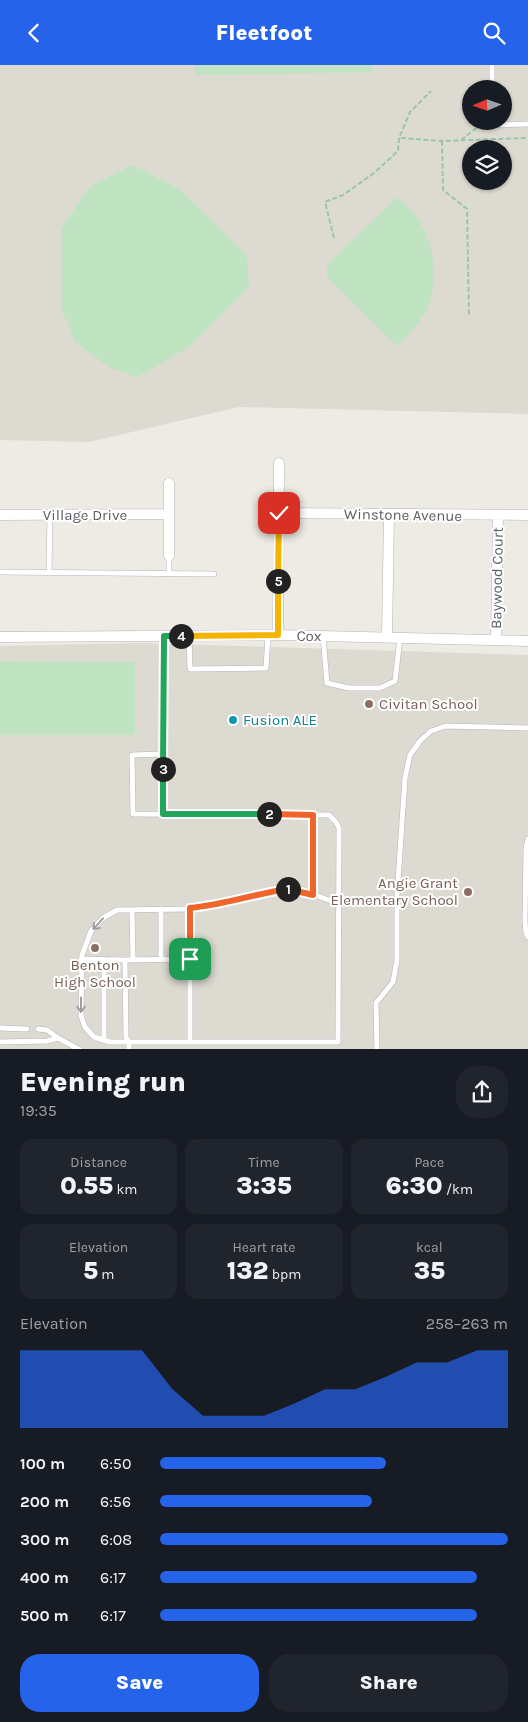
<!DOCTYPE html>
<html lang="en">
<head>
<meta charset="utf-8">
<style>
	:root { --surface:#171b24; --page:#20242c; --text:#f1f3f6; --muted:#9ea1a6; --accent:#2563eb }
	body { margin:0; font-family:Karla,sans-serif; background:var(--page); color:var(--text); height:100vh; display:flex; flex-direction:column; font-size:19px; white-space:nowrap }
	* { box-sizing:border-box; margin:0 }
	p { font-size:16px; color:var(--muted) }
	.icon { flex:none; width:28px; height:28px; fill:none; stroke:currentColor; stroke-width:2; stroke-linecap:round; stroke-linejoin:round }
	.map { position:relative; height:984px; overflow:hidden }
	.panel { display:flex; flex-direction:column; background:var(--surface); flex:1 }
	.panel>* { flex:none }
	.needle { width:32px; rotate:268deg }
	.tools { position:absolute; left:462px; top:15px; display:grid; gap:10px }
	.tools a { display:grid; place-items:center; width:50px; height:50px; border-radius:50%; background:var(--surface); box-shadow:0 1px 4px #0004; font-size:25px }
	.pin { position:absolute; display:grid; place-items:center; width:42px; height:42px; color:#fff; margin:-21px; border-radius:10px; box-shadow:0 2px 8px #0006 }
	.km { position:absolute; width:25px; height:25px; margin:-12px; border-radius:50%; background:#222; color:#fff; font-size:14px; line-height:25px; text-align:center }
	.round { display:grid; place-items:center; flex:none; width:52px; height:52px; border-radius:20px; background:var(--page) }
	.overview { display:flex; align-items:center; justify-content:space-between; height:85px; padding:0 20px }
	h1 { font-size:28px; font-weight:800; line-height:38px }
	.stats { display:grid; grid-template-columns:repeat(3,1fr); gap:8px; height:85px; padding:5px 20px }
	.stats div { display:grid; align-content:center; border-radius:12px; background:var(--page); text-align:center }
	.stats b { font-size:25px; font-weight:800 }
	.stats small { font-size:14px; font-weight:400 }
	.stats p { font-size:14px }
	.chart { height:140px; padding:10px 20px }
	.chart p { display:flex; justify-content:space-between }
	.chart svg { width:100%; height:90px; margin-top:5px; fill:var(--accent); opacity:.7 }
	.cta { display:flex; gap:10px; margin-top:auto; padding:10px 20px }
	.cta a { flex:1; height:58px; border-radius:20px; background:var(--accent); color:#fff; font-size:20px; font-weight:800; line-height:58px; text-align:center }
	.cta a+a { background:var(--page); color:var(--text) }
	ul { padding:0 20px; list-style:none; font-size:16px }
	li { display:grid; grid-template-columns:80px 60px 1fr; align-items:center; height:38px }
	li i { height:12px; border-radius:6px; background:var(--accent) }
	header { display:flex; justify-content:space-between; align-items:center; height:65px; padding:0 20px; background:var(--accent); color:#fff; font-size:22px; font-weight:800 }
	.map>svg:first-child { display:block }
	.education { fill:#dddad1; fill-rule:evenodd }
	.green { fill:#c0e4c2 }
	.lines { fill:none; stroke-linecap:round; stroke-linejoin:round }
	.lane-casing { stroke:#b3b5ba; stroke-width:6 }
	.street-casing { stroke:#b3b5ba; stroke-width:11 }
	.path { stroke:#99c5a8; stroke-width:2; stroke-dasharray:5 2.5; stroke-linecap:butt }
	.lane { stroke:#fff; stroke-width:5 }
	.street { stroke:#fff; stroke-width:10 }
	.oneway { stroke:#9d9ea1 }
	.split-1-casing { stroke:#fff; stroke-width:10 }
	.split-2-casing { stroke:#fff; stroke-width:10 }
	.split-3-casing { stroke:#fff; stroke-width:10 }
	.split-4-casing { stroke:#fff; stroke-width:10 }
	.split-5-casing { stroke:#fff; stroke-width:10 }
	.split-6-casing { stroke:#fff; stroke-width:10 }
	.split-1 { stroke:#f0652b; stroke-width:6 }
	.split-2 { stroke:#f0652b; stroke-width:6 }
	.split-3 { stroke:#22a559; stroke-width:6 }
	.split-4 { stroke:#22a559; stroke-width:6 }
	.split-5 { stroke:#f5b400; stroke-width:6 }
	.split-6 { stroke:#f5b400; stroke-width:6 }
	.education-dot { fill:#8d6e63; stroke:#fff; stroke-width:2 }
	.culture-dot { fill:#0f9aa8; stroke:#fff; stroke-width:2 }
	.labels { text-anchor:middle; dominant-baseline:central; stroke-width:4; stroke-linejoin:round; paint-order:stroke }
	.street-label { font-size:15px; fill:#5b5e63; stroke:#fff }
	.education-label { font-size:15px; fill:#785e54; stroke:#fff; text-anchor:start }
	.culture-label { font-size:15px; fill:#0d838f; stroke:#fff; text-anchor:start }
</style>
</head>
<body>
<header><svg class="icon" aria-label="back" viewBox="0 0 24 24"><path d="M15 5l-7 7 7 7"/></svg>Fleetfoot<svg class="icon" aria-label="search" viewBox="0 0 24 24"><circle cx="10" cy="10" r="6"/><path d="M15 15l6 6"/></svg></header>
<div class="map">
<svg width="528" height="985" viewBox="0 0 528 985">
	<rect width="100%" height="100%" fill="#edebe3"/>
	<path class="education" d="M0,0H528V349L239,342L89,377L0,375ZM471,24H504V56H471ZM471,84H504V116H471Z
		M141,578L528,590V984H0V581Z"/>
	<path class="green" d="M195,0H372V7L195,10Z
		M133,100L179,124L247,190L249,222L189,282L137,312L109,302L75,277L61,243V164L90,121Z
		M397,132C402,137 409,142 414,148C435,175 442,221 423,251C416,262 407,272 397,281L327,212V200Z
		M0,596L135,597V670H0Z"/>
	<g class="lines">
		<g class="lane-casing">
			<path id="lane" d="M492,24V0
				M491,56V60L528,59
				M0,507L214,509
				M49,508L50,450
				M169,509V491
				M189,571L190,604L266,603L268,570
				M323,571L327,618L349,623H380L395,616L400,573
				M163,689V749
				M313,750V830
				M528,774L526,783L525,857L526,868L528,872
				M190,843V894
				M161,844V894
				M132,845L133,895
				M81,894L125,895
				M104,894V975
				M0,963L27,964
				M38,964L47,965L58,973
				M0,977L47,976L58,973L80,985
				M190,977V894L125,895L126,972L129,977H110L94,972L85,962L81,951L82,890L91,866L103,853L117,845L187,844L214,841L263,827L289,823L310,828L339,839
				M129,985V977H338L339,763L336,757L329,750L133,749L132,690L163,689L164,571
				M377,985L376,938L393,917L397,895V831L405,713L410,690L420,676L431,666L446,661L528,663"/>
		</g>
		<g class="street-casing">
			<path id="street" d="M169,418V491
				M279,448L528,450
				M0,450L169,449
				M278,570L279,398
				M0,572L278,570L528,576
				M387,573L389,449
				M496,575L498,450"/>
		</g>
		<path class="path" d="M401,73L442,76L528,73
			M461,75L479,61
			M442,76L443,125L467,144L469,250
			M334,173L325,137L343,130L374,108L398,86L399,73L410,47L431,26"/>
		<use href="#lane" class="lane"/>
		<use href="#street" class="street"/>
	</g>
	<defs><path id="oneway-shaft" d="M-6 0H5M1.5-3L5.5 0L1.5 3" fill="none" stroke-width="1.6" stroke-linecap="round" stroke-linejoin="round" transform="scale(1.25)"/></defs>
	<g class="oneway">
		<use href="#oneway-shaft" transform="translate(98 859) rotate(132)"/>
		<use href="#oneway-shaft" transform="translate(81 940) rotate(90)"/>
	</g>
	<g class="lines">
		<g class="split-1-casing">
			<path id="split-1" d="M190,894V843C223,840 254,829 288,824"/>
		</g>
		<g class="split-2-casing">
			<path id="split-2" d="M269,749L313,750V830L288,824"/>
		</g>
		<g class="split-3-casing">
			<path id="split-3" d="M163,704V749H269"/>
		</g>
		<g class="split-4-casing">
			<path id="split-4" d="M163,704L164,571H181"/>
		</g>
		<g class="split-5-casing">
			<path id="split-5" d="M181,571L278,570V516"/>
		</g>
		<g class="split-6-casing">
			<path id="split-6" d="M278,516L279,448"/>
		</g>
		<use href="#split-1" class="split-1"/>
		<use href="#split-2" class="split-2"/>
		<use href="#split-3" class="split-3"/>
		<use href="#split-4" class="split-4"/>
		<use href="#split-5" class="split-5"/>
		<use href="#split-6" class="split-6"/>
	</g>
	<g class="education-dot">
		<circle cx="369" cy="639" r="5"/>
		<circle cx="468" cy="827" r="5"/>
		<circle cx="95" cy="883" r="5"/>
	</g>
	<circle class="culture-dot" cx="233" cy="655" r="5"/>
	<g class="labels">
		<g class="street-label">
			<text x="85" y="450">Village Drive</text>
			<text transform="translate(403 450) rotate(1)">Winstone Avenue</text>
			<text transform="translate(497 513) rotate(-89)">Baywood Court</text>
			<text transform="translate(309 571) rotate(1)">Cox</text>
		</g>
		<g class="education-label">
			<text x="379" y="639">Civitan School</text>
			<text x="458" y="818" text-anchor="end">Angie Grant<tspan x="458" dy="17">Elementary School</tspan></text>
			<text x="95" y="900" text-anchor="middle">Benton<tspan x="95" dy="17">High School</tspan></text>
		</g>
		<g class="culture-label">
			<text x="243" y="655">Fusion ALE</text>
		</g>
	</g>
</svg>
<div class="tools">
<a><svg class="needle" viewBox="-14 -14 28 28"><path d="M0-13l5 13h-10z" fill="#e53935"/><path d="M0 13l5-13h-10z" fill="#9ea1a6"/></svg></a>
<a><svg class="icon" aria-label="layers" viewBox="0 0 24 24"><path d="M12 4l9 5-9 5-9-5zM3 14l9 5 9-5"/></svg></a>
</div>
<div class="pin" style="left:190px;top:894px;background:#1e9e55"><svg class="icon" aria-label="arrive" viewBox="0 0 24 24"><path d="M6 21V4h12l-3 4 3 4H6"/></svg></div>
<div class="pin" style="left:279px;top:448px;background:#d93025"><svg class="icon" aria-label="check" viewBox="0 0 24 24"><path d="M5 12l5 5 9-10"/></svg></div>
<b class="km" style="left:288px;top:824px">1</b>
<b class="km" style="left:269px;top:749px">2</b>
<b class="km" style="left:163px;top:704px">3</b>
<b class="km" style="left:181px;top:571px">4</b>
<b class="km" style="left:278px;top:516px">5</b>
</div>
<section class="panel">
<div class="overview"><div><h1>Evening run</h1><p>19:35</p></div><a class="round"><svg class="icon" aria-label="share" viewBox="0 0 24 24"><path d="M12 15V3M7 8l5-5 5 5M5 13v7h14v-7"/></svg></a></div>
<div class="stats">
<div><p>Distance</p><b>0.55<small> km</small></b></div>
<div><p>Time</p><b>3:35</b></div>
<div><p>Pace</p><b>6:30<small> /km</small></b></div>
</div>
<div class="stats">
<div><p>Elevation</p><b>5<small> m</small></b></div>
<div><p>Heart rate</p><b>132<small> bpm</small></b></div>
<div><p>kcal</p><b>35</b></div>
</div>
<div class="chart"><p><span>Elevation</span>258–263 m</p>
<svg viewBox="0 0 160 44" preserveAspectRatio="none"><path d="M0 44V6L10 6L20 6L30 6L40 6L50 25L60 38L70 38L80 38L90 32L100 25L110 25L120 19L130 12L140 12L150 6L160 6V44z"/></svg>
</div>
<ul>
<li><b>100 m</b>6:50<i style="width:65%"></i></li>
<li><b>200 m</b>6:56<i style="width:61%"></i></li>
<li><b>300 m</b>6:08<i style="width:100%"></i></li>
<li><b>400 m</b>6:17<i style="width:91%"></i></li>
<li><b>500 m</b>6:17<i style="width:91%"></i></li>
</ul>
<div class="cta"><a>Save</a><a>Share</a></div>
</section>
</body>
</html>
